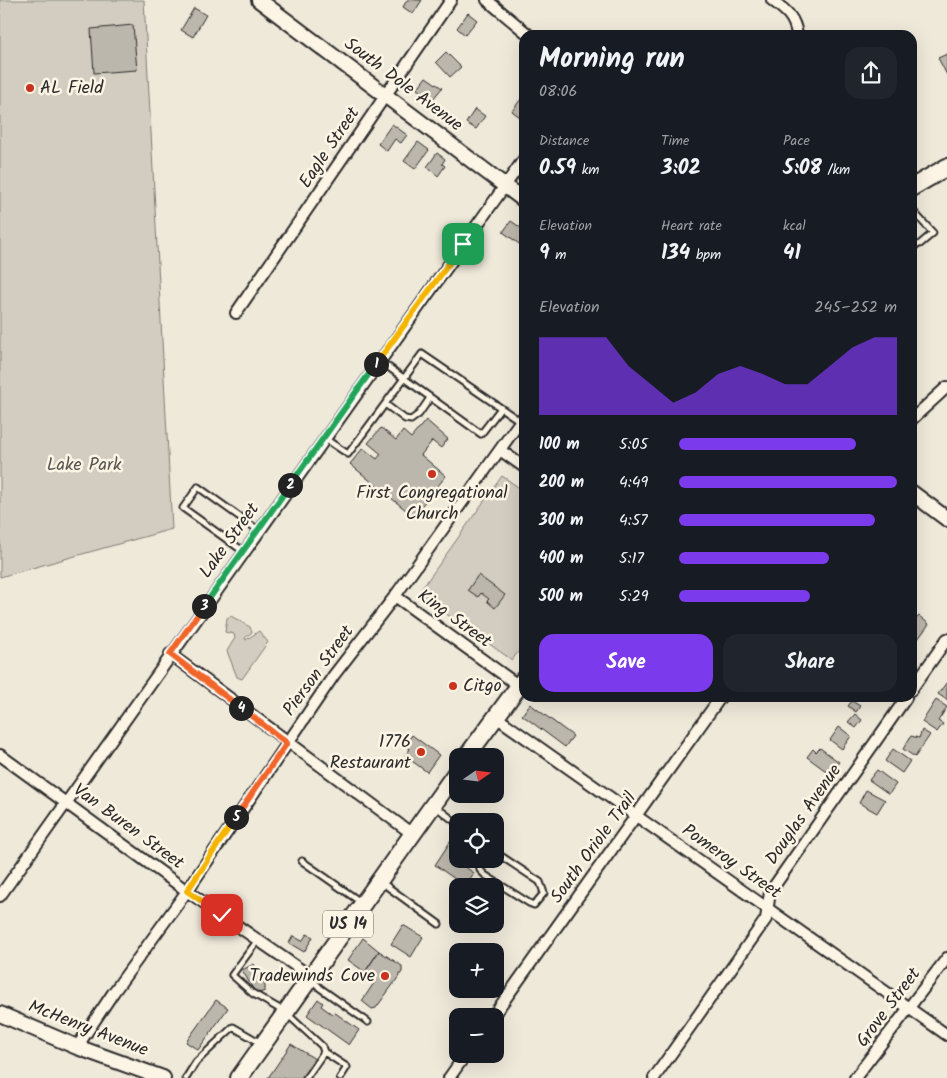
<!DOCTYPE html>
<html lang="en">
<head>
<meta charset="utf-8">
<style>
	:root { --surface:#171b24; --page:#20242c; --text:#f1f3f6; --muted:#9ea1a6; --accent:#7c3aed }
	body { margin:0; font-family:Kalam,sans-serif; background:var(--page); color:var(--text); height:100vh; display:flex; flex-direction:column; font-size:19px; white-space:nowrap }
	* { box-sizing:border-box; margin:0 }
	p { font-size:16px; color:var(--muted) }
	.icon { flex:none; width:28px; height:28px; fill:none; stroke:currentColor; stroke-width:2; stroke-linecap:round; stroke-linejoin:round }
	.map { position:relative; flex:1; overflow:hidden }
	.panel { position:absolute; left:519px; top:30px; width:398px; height:672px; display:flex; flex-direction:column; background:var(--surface); border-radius:15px; box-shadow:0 5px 20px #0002 }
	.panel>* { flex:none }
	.needle { width:32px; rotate:76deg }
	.tools { position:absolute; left:449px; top:748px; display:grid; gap:10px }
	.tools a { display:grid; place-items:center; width:55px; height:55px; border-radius:10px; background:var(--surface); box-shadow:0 5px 20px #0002; font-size:25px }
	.pin { position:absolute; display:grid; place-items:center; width:42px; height:42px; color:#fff; margin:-21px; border-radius:10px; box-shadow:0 2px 8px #0006 }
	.km { position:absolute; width:25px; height:25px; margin:-12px; border-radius:50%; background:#222; color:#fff; font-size:14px; line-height:25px; text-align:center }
	.round { display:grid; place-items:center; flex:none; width:52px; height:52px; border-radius:15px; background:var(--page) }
	.summary { display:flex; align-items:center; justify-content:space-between; height:85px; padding:0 20px }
	h1 { font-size:28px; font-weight:600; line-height:38px }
	.metrics { display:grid; grid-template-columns:repeat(3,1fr); gap:8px; height:85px; padding:5px 20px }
	.metrics div { display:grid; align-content:center }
	.metrics b { font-size:21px; font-weight:600 }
	.metrics small { font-size:14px; font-weight:400 }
	.metrics p { font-size:14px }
	.chart { height:140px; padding:10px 20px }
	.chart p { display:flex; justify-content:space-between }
	.chart svg { width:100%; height:90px; margin-top:5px; fill:var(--accent); opacity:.7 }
	.button { display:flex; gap:10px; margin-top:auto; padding:10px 20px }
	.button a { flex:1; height:58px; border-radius:15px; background:var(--accent); color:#fff; font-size:20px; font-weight:600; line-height:58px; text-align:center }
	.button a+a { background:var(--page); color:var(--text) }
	ul { padding:0 20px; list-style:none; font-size:16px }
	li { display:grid; grid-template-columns:80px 60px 1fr; align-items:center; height:38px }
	li i { height:12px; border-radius:6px; background:var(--accent) }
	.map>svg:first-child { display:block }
	.green { fill:#d2cdc0; stroke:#7e7c76 }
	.building { fill:#bcb7ac; stroke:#2b2b2b }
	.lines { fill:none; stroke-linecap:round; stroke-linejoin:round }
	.service-casing { stroke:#2b2b2b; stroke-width:9 }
	.minor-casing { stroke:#2b2b2b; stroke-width:14 }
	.tertiary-casing { stroke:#2b2b2b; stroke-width:18 }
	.primary-casing { stroke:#2b2b2b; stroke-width:20 }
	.service { stroke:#fcf5e5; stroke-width:5 }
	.minor { stroke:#fcf5e5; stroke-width:10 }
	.tertiary { stroke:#fcf5e5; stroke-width:14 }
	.primary { stroke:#fcf5e5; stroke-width:16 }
	.split-1-casing { stroke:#fff; stroke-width:10 }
	.split-2-casing { stroke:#fff; stroke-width:10 }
	.split-3-casing { stroke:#fff; stroke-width:10 }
	.split-4-casing { stroke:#fff; stroke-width:10 }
	.split-5-casing { stroke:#fff; stroke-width:10 }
	.split-6-casing { stroke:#fff; stroke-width:10 }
	.split-1 { stroke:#f5b400; stroke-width:6 }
	.split-2 { stroke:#22a559; stroke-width:6 }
	.split-3 { stroke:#22a559; stroke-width:6 }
	.split-4 { stroke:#f0652b; stroke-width:6 }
	.split-5 { stroke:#f0652b; stroke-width:6 }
	.split-6 { stroke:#f5b400; stroke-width:6 }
	.poi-dot { fill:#c8321e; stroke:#fcf5e5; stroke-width:2 }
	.labels { text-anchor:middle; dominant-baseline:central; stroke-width:5; stroke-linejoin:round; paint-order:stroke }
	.shield { fill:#fcf5e5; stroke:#6a6863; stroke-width:1 }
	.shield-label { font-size:16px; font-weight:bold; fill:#2b2b2b }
	.street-label { font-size:18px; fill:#2b2b2b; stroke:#fcf5e5 }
	.poi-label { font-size:18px; fill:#2b2b2b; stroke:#fcf5e5; text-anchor:start }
	.park-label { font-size:18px; fill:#555450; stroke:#fcf5e5 }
</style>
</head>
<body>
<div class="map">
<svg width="947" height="1078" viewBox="0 0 947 1078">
	<rect width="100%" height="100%" fill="#efe9da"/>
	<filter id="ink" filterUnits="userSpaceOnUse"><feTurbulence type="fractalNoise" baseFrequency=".02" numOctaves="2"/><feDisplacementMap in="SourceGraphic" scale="10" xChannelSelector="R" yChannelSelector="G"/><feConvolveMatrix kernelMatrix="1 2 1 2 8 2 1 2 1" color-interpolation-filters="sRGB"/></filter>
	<g filter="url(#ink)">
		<path class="green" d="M0,0H144L172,529L0,577Z
			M502,476L524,491V644L512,660L418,594Z
			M231,616L250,627L252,632L245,638L246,640L259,631L268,642L242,679L237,677L227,651L235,638L234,634L225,632L227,618Z"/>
		<path class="building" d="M407,0H422L413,14L403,7Z
			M194,8L206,15L193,37L181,30Z
			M468,13L477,20L465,35L457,28Z
			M133,25L137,70L94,73L91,29Z
			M446,52L461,67L450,77L436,62Z
			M947,54V75L938,58Z
			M426,77L442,88L432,100L417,89Z
			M524,95V120L512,111Z
			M475,109L485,116L476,129L466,123Z
			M392,124L407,135L401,143L395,139L387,151L378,144Z
			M418,142L429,150L415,169L404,161Z
			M437,153L445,159L442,164L445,166L438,176L427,167Z
			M511,221L524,230L522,246L503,232Z
			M426,420L448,439L441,448L432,441L421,455L446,476L413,516L350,464L363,448L377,459L381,454L368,443L381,428L396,440L403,431L411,438Z
			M478,575L505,595L495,608L487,601L489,599L481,593L478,597L468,590Z
			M919,616L929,624L918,639L911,634V624Z
			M947,682V700L938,694Z
			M936,700L947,707L938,721L943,724L937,732L922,722Z
			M852,701L860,706L856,712L848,706Z
			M530,704L573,736L565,747L522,715Z
			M855,714L862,720L856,728L848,722Z
			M839,727L851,736L842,749L830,740Z
			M922,730L930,735L915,757L903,749L911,736L919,738Z
			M412,735L439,755L427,772L405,756L410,749L405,745Z
			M820,748L839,762L830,774L807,757L813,749L816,752Z
			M893,749L910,761L902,773L885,761Z
			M877,770L896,784L889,794L869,780Z
			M866,790L885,800L877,813L859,803Z
			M452,839L458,843V859H460L458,862L474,873L465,886L435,865Z
			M403,925L423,937L411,957L391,944Z
			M307,934L313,937L304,952L289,943L293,936L302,941Z
			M363,938L379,951L365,972L348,960Z
			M379,951L402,966V972L376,1008L372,1009L362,1001L376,980L365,972Z
			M254,964L265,985V991L256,994L242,970Z
			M318,999L323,1003L321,1006L332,1014L334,1012L359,1030L349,1045L307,1015Z
			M216,1000L228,1008L198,1050L186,1042Z
			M291,1044L315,1059L301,1078H268Z"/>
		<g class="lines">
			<g class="service-casing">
				<path id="service" d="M911,209L933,233L920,244L911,247
					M380,361L481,434L501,408
					M385,404L405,419L411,420L419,414L430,398
					M324,438L348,454L422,354L520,421
					M243,551L183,508L198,487L258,530
					M435,806L458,824
					M478,859L480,870L485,875L529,903L534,905L544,893L540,882L495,852
					M302,861L362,903
					M381,882L439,924
					M258,940L232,975L252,993L285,1012L322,1046L324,1052L347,1067L340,1078
					M312,979L320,988L368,1022
					M186,1078L196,1062L233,1027L261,1043
					M306,1078L324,1052"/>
			</g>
			<g class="minor-casing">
				<path id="minor" d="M487,0L529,35
					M772,0C785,10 795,17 797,35
					M236,313L451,0
					M911,420L947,387
					M500,450L524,467
					M395,596L519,686
					M170,654L411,833
					M911,690L947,639
					M496,717L947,1035
					M0,755L187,891L310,976
					M0,896L524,159
					M493,1016L720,698
					M77,1047L113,993L187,891L334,675L395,596L524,416
					M449,1078L466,1054
					M654,1078L766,919L770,892L906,698
					M855,1078L947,958"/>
			</g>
			<g class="tertiary-casing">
				<path id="tertiary" d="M259,0L524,200
					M911,492L947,519
					M0,1014L77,1047L163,1078"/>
			</g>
			<g class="primary-casing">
				<path id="primary" d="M911,188L947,167
					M467,756L524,679
					M239,1078L458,770"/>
			</g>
			<use href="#service" class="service"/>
			<use href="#minor" class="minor"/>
			<use href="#tertiary" class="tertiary"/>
			<use href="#primary" class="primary"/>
		</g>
	</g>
	<g class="lines" filter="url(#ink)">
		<g class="split-1-casing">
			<path id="split-1" d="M376,364L463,244"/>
		</g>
		<g class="split-2-casing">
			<path id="split-2" d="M290,485L376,364"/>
		</g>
		<g class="split-3-casing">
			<path id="split-3" d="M204,606L290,485"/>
		</g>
		<g class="split-4-casing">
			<path id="split-4" d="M204,606L170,654L241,708"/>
		</g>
		<g class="split-5-casing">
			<path id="split-5" d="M236,817L287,743L241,708"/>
		</g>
		<g class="split-6-casing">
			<path id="split-6" d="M222,915L187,891L236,817"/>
		</g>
		<use href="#split-1" class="split-1"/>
		<use href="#split-2" class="split-2"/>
		<use href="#split-3" class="split-3"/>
		<use href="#split-4" class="split-4"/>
		<use href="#split-5" class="split-5"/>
		<use href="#split-6" class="split-6"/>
	</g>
	<g class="poi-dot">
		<circle cx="30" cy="88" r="5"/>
		<circle cx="432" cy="474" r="5"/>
		<circle cx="453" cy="686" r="5"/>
		<circle cx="421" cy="752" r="5"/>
		<circle cx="385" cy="976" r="5"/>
	</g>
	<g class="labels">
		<rect class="shield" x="323" y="910.5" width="50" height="27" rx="4"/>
		<g class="shield-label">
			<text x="348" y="924">US 14</text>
		</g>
		<g class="street-label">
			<text transform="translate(403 85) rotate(37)">South Dole Avenue</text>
			<text transform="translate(330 148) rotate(-56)">Eagle Street</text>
			<text transform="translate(230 541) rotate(-54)">Lake Street</text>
			<text transform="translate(454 619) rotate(36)">King Street</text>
			<text transform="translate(319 671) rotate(-54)">Pierson Street</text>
			<text transform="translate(804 815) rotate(-55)">Douglas Avenue</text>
			<text transform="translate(128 827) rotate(36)">Van Buren Street</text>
			<text transform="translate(594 848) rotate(-54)">South Oriole Trail</text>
			<text transform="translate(731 862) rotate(35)">Pomeroy Street</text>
			<text transform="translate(889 1008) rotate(-53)">Grove Street</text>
			<text transform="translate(88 1029) rotate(21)">McHenry Avenue</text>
		</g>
		<g class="poi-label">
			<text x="40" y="88">AL Field</text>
			<text x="432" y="493" text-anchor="middle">First Congregational<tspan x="432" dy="21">Church</tspan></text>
			<text x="463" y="686">Citgo</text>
			<text x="411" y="742" text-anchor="end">1776<tspan x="411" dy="21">Restaurant</tspan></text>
			<text x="375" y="976" text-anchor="end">Tradewinds Cove</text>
		</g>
		<g class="park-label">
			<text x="84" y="465">Lake Park</text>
		</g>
	</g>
</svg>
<div class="tools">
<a><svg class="needle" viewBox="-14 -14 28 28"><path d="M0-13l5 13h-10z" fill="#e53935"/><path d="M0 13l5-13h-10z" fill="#9ea1a6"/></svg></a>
<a><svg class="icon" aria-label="locate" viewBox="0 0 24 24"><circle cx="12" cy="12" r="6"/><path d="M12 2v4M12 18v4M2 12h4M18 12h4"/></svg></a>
<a><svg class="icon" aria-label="layers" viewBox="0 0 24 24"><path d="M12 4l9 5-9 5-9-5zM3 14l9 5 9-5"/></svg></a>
<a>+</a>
<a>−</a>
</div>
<div class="pin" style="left:463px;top:244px;background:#1e9e55"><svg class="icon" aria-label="arrive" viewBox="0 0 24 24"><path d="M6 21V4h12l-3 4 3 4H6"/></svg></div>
<div class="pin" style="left:222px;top:915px;background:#d93025"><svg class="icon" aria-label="check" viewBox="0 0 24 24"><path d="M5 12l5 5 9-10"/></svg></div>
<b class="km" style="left:376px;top:364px">1</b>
<b class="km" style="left:290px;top:485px">2</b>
<b class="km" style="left:204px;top:606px">3</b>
<b class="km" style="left:241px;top:708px">4</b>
<b class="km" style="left:236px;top:817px">5</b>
<section class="panel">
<div class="summary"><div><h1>Morning run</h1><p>08:06</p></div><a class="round"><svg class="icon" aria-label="share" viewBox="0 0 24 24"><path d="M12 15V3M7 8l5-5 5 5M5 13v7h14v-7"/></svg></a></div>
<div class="metrics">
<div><p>Distance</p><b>0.59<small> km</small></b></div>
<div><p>Time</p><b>3:02</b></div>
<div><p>Pace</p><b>5:08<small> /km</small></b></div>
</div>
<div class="metrics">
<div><p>Elevation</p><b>9<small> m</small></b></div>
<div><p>Heart rate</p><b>134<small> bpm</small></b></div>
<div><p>kcal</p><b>41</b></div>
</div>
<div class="chart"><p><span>Elevation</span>245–252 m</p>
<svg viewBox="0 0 160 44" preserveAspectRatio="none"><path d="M0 44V6L10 6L20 6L30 6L40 20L50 29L60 38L70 33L80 24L90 20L100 24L110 29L120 29L130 20L140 11L150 6L160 6V44z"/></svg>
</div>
<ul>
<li><b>100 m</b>5:05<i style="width:81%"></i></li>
<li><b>200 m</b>4:49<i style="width:100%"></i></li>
<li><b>300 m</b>4:57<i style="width:90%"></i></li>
<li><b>400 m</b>5:17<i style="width:69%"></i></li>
<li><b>500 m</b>5:29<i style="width:60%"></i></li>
</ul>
<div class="button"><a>Save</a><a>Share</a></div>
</section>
</div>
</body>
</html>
